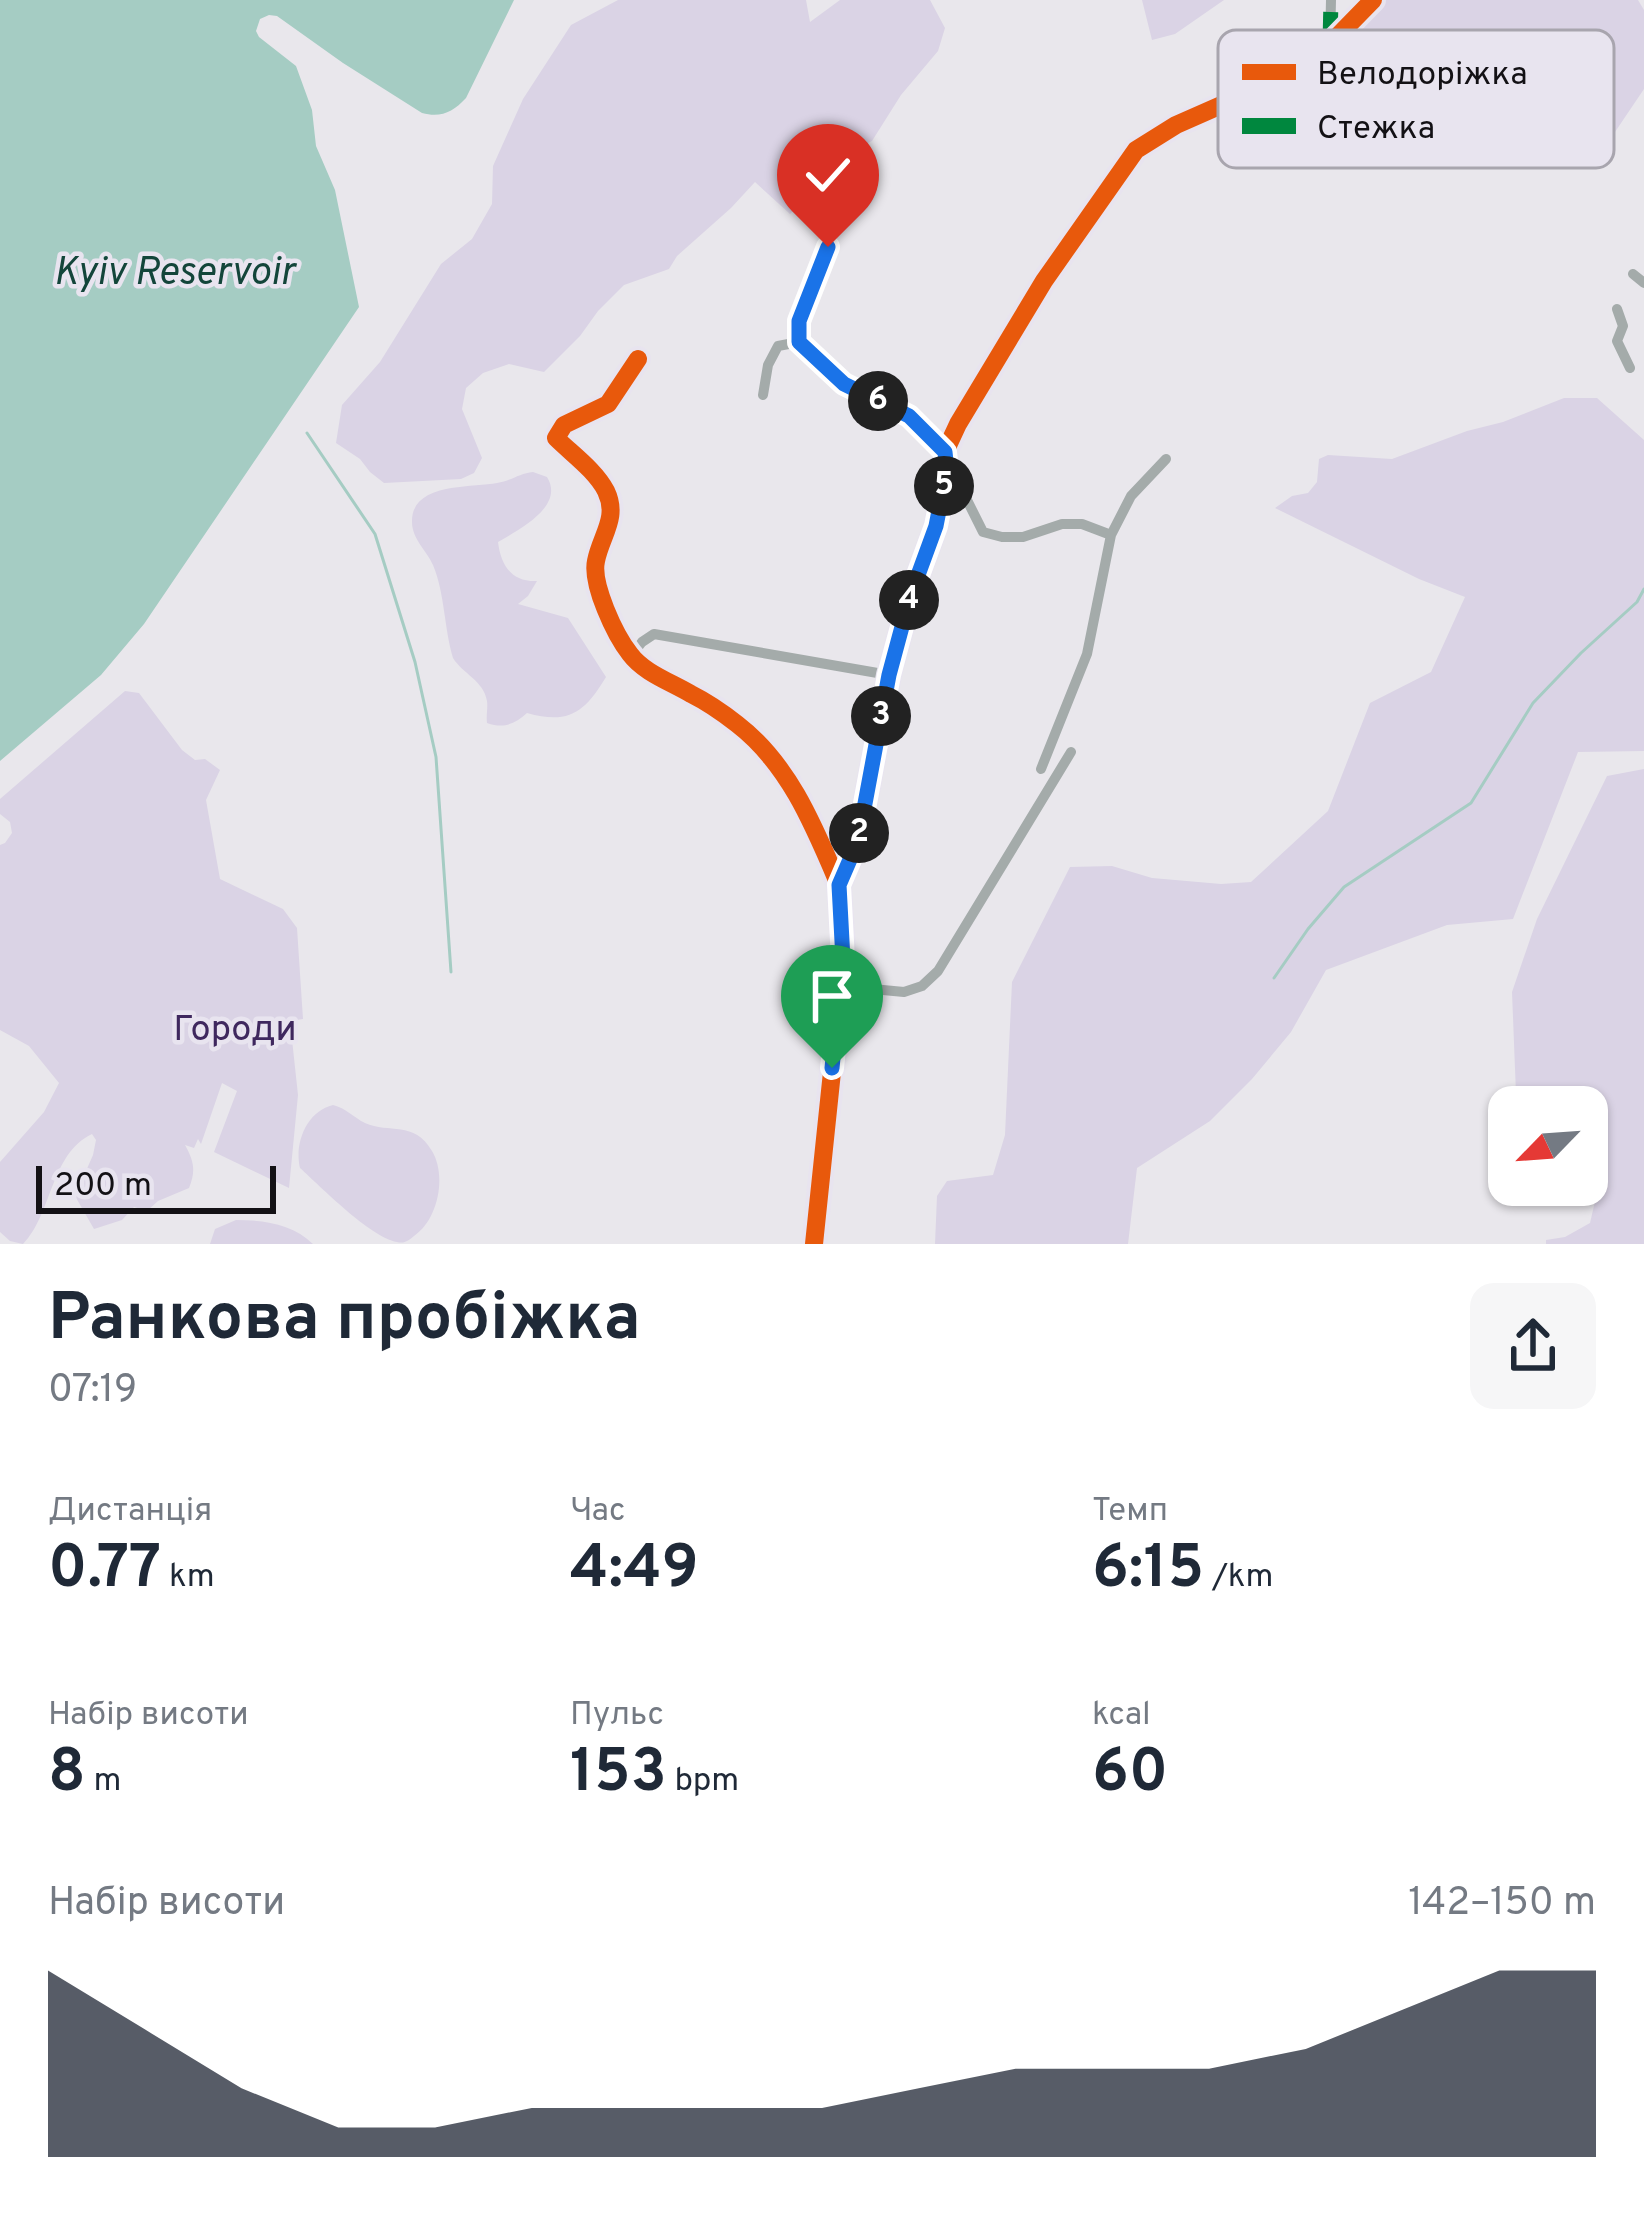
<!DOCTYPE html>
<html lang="uk">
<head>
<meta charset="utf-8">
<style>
	:root { --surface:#fff; --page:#f6f6f7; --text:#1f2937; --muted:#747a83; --accent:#111827 }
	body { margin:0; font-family:Overpass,sans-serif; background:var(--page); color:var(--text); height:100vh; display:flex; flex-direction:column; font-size:45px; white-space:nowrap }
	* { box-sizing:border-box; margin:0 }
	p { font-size:39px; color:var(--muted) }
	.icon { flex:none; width:66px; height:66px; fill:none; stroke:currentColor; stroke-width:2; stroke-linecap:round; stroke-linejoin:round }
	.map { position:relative; height:1244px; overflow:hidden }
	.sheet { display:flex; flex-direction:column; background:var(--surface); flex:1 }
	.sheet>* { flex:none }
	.needle { width:78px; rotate:245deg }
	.tools { position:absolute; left:1488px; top:1086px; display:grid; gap:24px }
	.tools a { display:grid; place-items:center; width:120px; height:120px; border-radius:24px; background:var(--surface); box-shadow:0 3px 9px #0004; font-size:60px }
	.scale { position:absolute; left:36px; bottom:30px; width:240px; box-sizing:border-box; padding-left:12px; border:6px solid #131115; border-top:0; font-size:33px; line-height:42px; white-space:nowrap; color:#131115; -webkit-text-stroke:9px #e8e4ef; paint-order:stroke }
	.pin { position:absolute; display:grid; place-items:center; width:102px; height:102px; color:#fff; margin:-123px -51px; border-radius:50% 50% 50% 0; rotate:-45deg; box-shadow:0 0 12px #0007 }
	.pin .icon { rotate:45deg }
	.km { position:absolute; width:60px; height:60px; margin:-30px; border-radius:50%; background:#222; color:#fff; font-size:33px; line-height:60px; text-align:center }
	.round { display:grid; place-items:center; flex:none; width:126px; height:126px; border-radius:24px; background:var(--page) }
	.headline { display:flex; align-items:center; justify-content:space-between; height:204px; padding:0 48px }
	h1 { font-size:66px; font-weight:700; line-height:90px }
	.metrics { display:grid; grid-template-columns:repeat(3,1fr); gap:18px; height:204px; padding:12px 48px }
	.metrics div { display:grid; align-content:center }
	.metrics b { font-size:60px; font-weight:700 }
	.metrics small { font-size:33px; font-weight:400 }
	.metrics p { font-size:33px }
	.chart { height:336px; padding:24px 48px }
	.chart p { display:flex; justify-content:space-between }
	.chart svg { width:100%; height:216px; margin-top:12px; fill:var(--accent); opacity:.7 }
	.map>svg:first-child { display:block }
	.green { fill:#dad3e5 }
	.water { fill:#a5ccc3 }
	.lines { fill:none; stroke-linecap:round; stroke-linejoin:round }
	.stream { stroke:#a5ccc3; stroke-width:3 }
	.minor { stroke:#a4abaa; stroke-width:10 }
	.quiet { stroke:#00873e; stroke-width:15; stroke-dasharray:30 15; stroke-linecap:butt }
	.cycleway-casing { stroke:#e8e4ef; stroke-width:26 }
	.cycleway { stroke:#e8590c; stroke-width:18 }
	.route-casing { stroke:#fff; stroke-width:24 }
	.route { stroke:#1a73e8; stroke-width:15 }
	.labels { text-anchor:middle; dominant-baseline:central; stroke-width:9; stroke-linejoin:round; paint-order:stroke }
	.park-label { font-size:36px; fill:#3f285e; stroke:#e8e4ef }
	.water-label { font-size:39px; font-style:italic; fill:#13453a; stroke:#e8e4ef }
	.key { fill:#e8e4ef; stroke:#a8a5ae; stroke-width:3 }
	.key-label { font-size:33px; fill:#131115 }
</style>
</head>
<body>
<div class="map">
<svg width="1644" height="1244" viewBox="0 0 1644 1244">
	<rect width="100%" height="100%" fill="#e9e7ec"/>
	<path class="green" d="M618,0H806L810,22L840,0H930L945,28L938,51L901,95L872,141L849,152L823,182L790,214L755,182L731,208L677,256L669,269L624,285L598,311L580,336L544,372L509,364L483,373L466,388L462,409L482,458L474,473L461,479L384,483L370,472L360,459L336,443L342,405L380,362L441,264L472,239L492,204L493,166L523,99L571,25Z
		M1142,0H1224L1175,34L1152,40Z
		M1378,0H1638L1644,10V89L1590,169L1548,134L1462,104L1354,28Z
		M1564,398H1597L1644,440V751L1578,752L1513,919L1447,925L1326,970L1291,1032L1252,1079L1210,1121L1137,1168L1128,1244H935L937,1196L947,1181L993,1175L1005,1135L1012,982L1070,867L1112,866L1152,878L1221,884L1251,882L1328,811L1370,703L1431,672L1465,597L1419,579L1275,508L1292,496L1308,493L1317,482L1319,459L1328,455L1392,459L1467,431L1503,422Z
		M533,472L547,477C565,506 520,529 498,542C501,566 512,582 537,581L528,596L518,604L568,618L606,677C585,712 569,725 527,713C515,724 504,729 487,723C486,715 488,708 487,701C484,681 463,674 453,658C444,628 445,594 433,565C427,551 412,539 412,522C411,482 472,488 497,483C511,481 520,473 533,472Z
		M125,691L139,693L182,750L195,760L205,759L220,770L206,800L220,879L283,909L297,928L303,1019L290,1021L298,1095L289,1188L214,1152L237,1091L222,1083L201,1144L198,1139L194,1148L185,1145C194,1161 196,1171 189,1188L158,1201L147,1211L134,1207L122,1220L94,1229L75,1196L93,1155L96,1140L92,1134C50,1154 53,1213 23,1244L10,1241L0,1232V1162L44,1112L59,1083L29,1046L0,1030V845L5,843L12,833L10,822L0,814V799Z
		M1644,769V1244H1546V1240L1565,1237L1590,1223L1603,1167L1595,1153L1587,1107L1574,1096L1516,1094L1512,992L1537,919L1607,776Z
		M333,1105C346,1108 353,1117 365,1123C389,1134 414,1120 432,1151C447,1176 438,1220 414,1236C409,1240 405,1244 397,1242C370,1237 321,1187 300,1168C294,1143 307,1111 333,1105Z
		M236,1220C264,1220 293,1224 313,1244H210L215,1229Z"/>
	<path class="water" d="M0,0H514L466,98C453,112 441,118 422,113L343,63L277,16L269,15L260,19L256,31L259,37L296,66L312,110L316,146L335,190L359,307L144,624L101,675L0,761Z"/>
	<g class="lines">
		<path class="stream" d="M307,433L375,534L415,662L436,757L451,972
			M1274,978L1308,929L1344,887L1471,803L1533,703L1581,653L1637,602L1644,589"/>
		<path class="minor" d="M1330,44L1331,0
			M828,247L799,321V342L844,384L909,415L945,452
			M1633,274L1644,283
			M1617,309L1623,326L1617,341L1630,368
			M638,359L608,404L564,425L556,438C572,454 595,470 606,491C619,518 601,535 596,561C591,584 615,635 630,654C644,673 671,682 691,694C707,702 723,713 737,724C789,764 814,826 839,885
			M763,395L768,365L778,346L799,342
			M947,469L963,492L983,532L1002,537H1023L1062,524H1082L1111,535L1087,654L1041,769
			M1111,535L1131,496L1166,459
			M631,656L642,642L654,634L889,675
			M841,986L904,992L922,986L938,971L1071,752
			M814,1244L841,986L843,948L839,885L858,841L889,675L910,597L936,526L947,469L945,452L958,424L1044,281L1136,150L1176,125L1260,88L1330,44L1373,0"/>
		<path class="quiet" d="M1330,42L1331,0"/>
		<g class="cycleway-casing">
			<path id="cycleway" d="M638,359L608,404L564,425L556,438C572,454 595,470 606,491C619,518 601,535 596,561C591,584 615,635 630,654C644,673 671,682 691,694C707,702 723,713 737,724C789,764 814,826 839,885
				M814,1244L841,986L843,948L839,885L858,841L889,675L910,597L936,526L947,469L945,452L958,424L1044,281L1136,150L1176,125L1260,88L1330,44L1373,0"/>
		</g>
		<use href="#cycleway" class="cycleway"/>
	</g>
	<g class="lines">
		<g class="route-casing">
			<path id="route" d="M828,247L799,321V342L844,384L909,416L945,452L947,470L936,526L910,597L889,675L858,841L839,885L843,960L832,1068"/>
		</g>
		<use href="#route" class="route"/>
	</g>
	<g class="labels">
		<g class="park-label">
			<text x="235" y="1031">Городи</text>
		</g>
		<g class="water-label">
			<text x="174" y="274">Kyiv Reservoir</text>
		</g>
	</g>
	<rect x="1218" y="30" width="396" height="138" rx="18" class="key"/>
	<rect x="1242" y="64" width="54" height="16" fill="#e8590c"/>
	<rect x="1242" y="118" width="54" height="16" fill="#00873e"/>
	<g class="key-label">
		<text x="1317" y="84">Велодоріжка</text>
		<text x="1317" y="138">Стежка</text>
	</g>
</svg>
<div class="tools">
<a><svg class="needle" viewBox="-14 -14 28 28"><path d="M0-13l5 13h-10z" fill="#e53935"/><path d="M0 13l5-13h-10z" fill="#747a83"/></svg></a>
</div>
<div class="scale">200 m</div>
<div class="pin" style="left:832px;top:1068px;background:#1e9e55"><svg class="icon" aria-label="arrive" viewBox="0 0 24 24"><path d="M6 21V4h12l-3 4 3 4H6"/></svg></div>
<div class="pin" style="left:828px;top:247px;background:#d93025"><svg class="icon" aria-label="check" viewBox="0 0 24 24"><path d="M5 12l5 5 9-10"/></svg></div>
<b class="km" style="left:859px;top:833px">2</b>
<b class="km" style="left:881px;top:716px">3</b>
<b class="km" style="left:909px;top:600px">4</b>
<b class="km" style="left:944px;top:486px">5</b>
<b class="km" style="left:878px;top:401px">6</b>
</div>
<section class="sheet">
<div class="headline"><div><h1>Ранкова пробіжка</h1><p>07:19</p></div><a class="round"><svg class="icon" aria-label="share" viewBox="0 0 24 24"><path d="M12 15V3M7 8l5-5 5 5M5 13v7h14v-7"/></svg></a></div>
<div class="metrics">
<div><p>Дистанція</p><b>0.77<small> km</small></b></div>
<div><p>Час</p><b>4:49</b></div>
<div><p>Темп</p><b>6:15<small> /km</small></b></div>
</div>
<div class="metrics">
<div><p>Набір висоти</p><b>8<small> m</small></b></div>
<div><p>Пульс</p><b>153<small> bpm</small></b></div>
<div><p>kcal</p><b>60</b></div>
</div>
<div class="chart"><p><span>Набір висоти</span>142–150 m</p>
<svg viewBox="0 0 160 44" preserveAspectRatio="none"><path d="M0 44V6L10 18L20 30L30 38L40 38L50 34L60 34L70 34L80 34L90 30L100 26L110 26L120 26L130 22L140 14L150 6L160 6V44z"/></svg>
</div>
</section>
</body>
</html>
